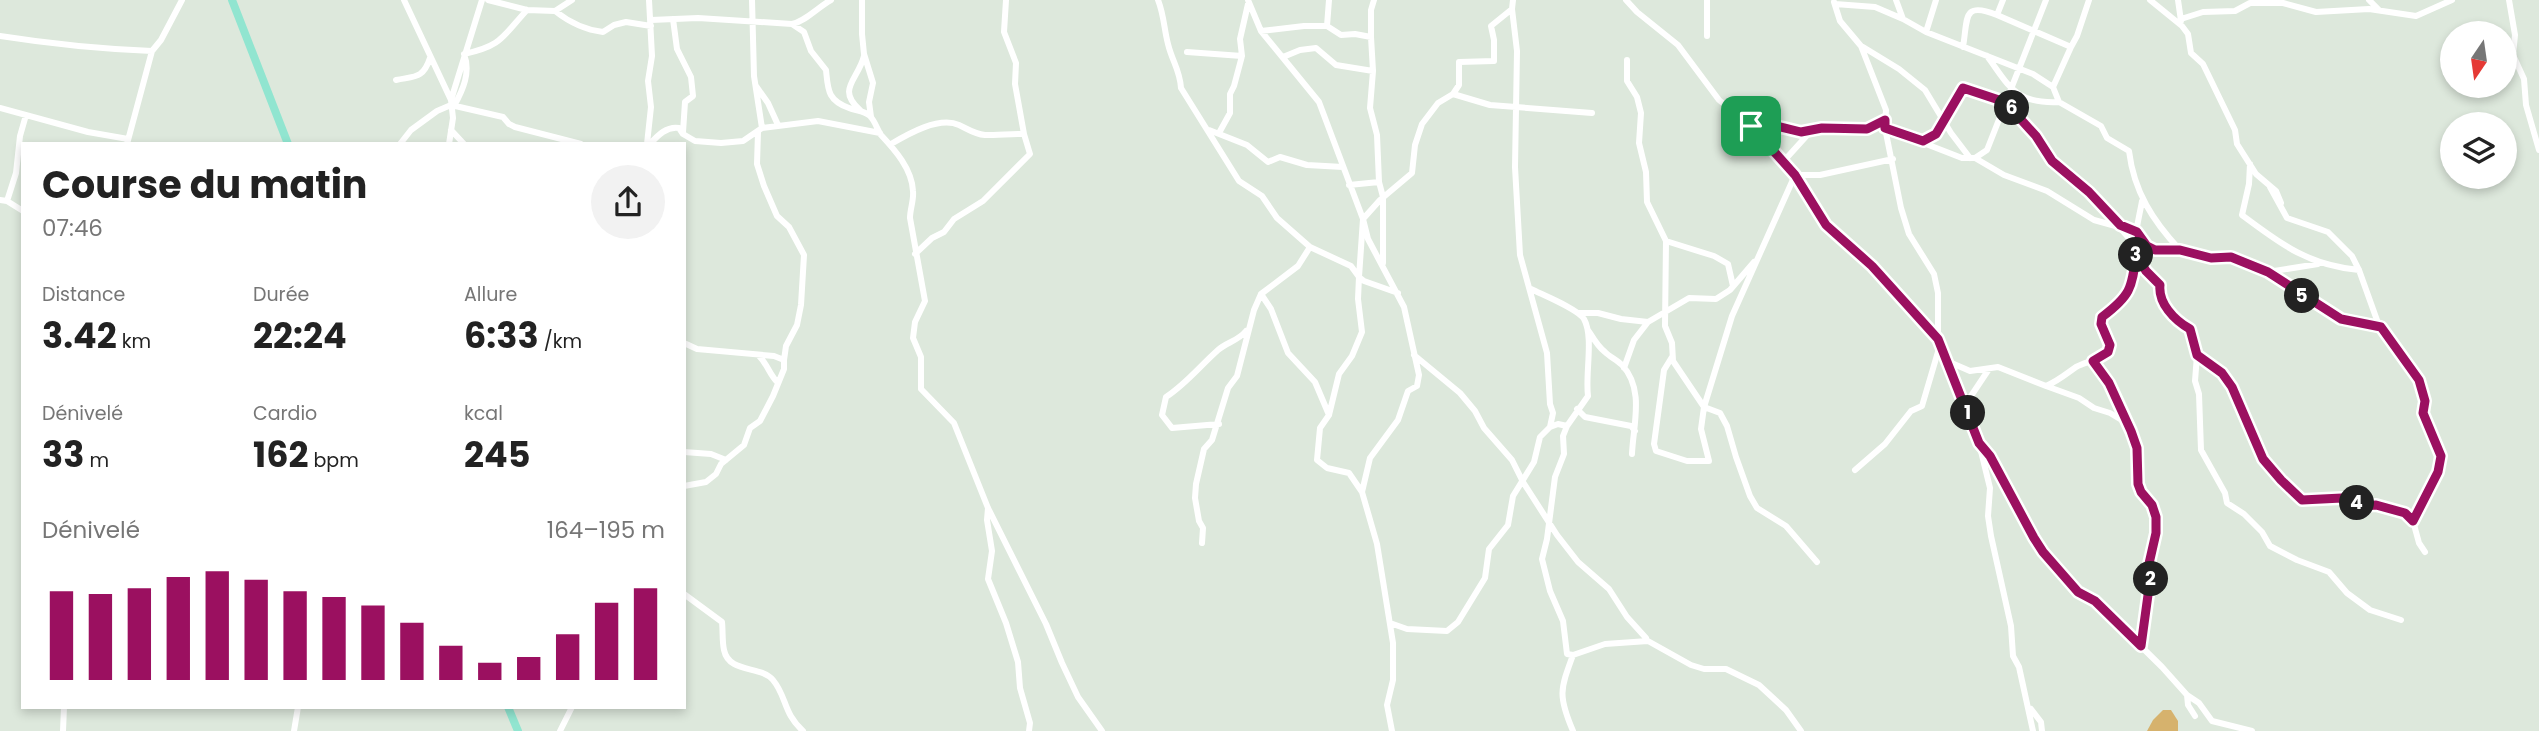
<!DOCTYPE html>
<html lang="fr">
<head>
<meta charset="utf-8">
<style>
	:root { --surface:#fff; --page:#f2f2f2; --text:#222; --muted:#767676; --accent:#9b1060 }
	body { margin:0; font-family:Poppins,sans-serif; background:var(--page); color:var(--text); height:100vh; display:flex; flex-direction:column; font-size:26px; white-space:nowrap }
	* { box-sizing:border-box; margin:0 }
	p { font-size:23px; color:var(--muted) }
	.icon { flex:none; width:38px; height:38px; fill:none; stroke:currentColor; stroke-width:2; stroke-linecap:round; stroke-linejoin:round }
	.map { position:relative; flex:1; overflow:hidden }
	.drawer { position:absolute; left:21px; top:142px; width:665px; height:567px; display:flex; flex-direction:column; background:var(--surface); border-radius:0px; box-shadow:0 4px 10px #0003 }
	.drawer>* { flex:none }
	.needle { width:46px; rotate:193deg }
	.controls { position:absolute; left:2440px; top:21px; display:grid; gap:14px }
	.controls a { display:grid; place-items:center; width:77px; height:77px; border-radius:50%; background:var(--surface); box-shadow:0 4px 10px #0003; font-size:35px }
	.pin { position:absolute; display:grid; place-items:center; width:60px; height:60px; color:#fff; margin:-30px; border-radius:14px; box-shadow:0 4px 10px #0006 }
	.km { position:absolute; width:35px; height:35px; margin:-18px; border-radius:50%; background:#222; color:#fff; font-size:19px; line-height:35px; text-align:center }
	.round { display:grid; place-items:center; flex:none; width:74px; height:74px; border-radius:37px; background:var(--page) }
	.headline { display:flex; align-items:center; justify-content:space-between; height:119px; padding:0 21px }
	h1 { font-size:38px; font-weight:700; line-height:52px }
	.metrics { display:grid; grid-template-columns:repeat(3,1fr); gap:10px; height:119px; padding:7px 21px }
	.metrics div { display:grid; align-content:center }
	.metrics b { font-size:35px; font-weight:700 }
	.metrics small { font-size:19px; font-weight:400 }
	.metrics p { font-size:19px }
	.chart { height:196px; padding:14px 21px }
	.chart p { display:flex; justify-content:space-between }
	.chart svg { width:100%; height:126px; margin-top:7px; stroke:var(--accent); stroke-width:6 }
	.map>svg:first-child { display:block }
	.green { fill:#d6b26d }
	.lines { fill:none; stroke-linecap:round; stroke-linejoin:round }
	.minor { stroke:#fff; stroke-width:6 }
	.major { stroke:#91e5d0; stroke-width:8 }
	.route-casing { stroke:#fff; stroke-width:14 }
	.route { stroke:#9b1060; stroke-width:9 }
</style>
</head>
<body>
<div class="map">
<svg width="2539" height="731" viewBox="0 0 2539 731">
	<rect width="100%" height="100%" fill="#dde8dc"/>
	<path class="green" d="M2163,710H2171L2178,721V731H2147L2153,720Z"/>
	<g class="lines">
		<path class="minor" d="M404,0L451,100
			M488,0L527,10L555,11L572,0
			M752,0L754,76L762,128
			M862,0V34L864,54L873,83L869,102L871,117
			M1158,0C1164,15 1164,29 1168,44C1172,61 1180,70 1181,88L1239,181L1262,196L1277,218L1310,247L1351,266L1359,277L1358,299L1362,332L1352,356L1339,374L1329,415L1320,428L1317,460L1327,468L1349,473L1362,492
			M1248,0L1261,31L1319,102L1363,219L1368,239L1404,307L1419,375L1417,386L1408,391L1398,420L1370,458L1362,492L1377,544L1393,643V680L1387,705L1392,731
			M1626,0L1637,12L1678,45L1719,100L1751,126L1795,175L1826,225L1872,266L1938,339L1979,443L1990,488L1988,516L1991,536L2011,626L2013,656L2019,667L2033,731
			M1707,0V36
			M1896,0L1903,19
			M2003,0L1997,15L2071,47L2053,87
			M2150,0L2182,26L2188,34L2191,53L2203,64L2235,130L2237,144L2256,174L2276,191L2281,203
			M2178,0L2181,21
			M2369,0L2379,10
			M2509,0L2515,35L2513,55L2524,79L2526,105L2539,150
			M1834,2L1840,21L1861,46L1886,110L1885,128L1901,208L1909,234L1934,274L1938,293V339
			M1835,4L1875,7L1903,19L1926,32L2033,74L2053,87L2059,102L2101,126L2107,138L2129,151C2134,192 2153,221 2180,250
			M1512,9L1517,51L1515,167L1520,255L1547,353L1550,404L1553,413L1550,427
			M555,11C569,22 586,30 603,32L614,25L626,22L651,26
			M673,19L677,49L691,77L693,96L685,102L683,132
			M2181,19L2203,12L2235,11L2250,3H2283L2316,12L2369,9L2416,16L2452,0
			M651,20L698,18L792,24L804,32L811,51L826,70C828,89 827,100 849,108C856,111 864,110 870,116C875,121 877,129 881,135C895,150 912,169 913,191C914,200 910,209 910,218L925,301L915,322L913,338L921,357V389L954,423L988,508L1046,624L1062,663L1078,697L1102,731
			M792,24C806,21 818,7 831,0
			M1327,26L1329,0
			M1261,31L1304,26H1327L1341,35L1355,34L1371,37V10L1374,0
			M1926,32L1936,0
			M0,36C51,44 100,49 152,51
			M1863,47L1899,69L1925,90L1951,133L1970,158
			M1963,47C1968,18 1962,1 1997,15
			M2071,47L2077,36L2089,0
			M1187,52L1242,56
			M1987,56C2010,87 2015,104 2059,102
			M1283,57L1300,50L1316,48L1336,65L1373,71
			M1627,60V81L1637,97L1641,113L1639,143L1646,172L1647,202L1666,241L1665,326L1672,343L1673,361L1704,407L1720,413L1727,426L1736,457L1750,496L1757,508L1786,526L1817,562
			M396,80C415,76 423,79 430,58
			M756,86L768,103L778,125
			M1453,94L1490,105L1592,113
			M454,106C463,90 471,72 464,54C502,46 502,37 527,10
			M0,108L88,132L128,139
			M860,110C836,89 858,80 864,56
			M1751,126L1772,125L1801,132L1822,128L1867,129L1885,120
			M1885,128L1962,158H1975L1987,150L2046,0
			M451,130L464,144
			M1209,130L1247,145L1268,162L1280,157L1307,165L1343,167
			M1219,133L1230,113V94L1234,86L1242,56L1240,39L1248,4
			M1923,141L1936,134L1963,88L2005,102L2016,112L2052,161L2089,192L2134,244
			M127,144L152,51L161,40L182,0
			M400,144L411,130L437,111L451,105L503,117L509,124L515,127L581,144
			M449,144L453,118L451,100L482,0
			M647,144L651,107L648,81L652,56L649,0
			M650,144C658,135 667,126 679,128L683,134L695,141L721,143L743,141L762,128L818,121L880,133
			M891,144C908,134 939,116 959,125C968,129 974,134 985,135C998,135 1011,134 1024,134L1015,84L1016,63L1004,32L1006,0
			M1975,158L2004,175L2047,191L2094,220L2137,232L2147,246L2155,250H2180L2211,258L2232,256L2268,272L2341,319L2381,327
			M1782,163L1811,131
			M2250,164L2249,184L2242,215C2282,245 2308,265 2359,270
			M1379,182L1383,197V263
			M1349,185L1379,182L1377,135L1370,108L1373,71L1371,37
			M2270,187L2287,218L2328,232L2352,256L2359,270L2378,323L2419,380L2425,401L2423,413L2434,436L2441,461L2413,521L2419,543L2425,552
			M0,200L7,201L23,211
			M7,201L16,173L20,136L26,115
			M2142,201C2138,225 2129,247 2144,268C2148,275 2155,278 2160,285C2158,303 2174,320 2190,329L2197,355L2195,381L2199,394L2201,450L2225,493L2227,503L2244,514L2262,532L2270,546L2297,560L2329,572L2347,593L2370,610L2401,620
			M1666,241L1714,256L1728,264L1733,286
			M915,254L932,238L944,232L954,219L983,201L1030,154L1024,134
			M2268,272L2318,264
			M1398,293L1364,281L1359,277L1363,219L1380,200L1412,173L1415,145L1422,124L1438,103L1453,94L1459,85V62L1494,61V40L1491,26L1512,9L1513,0
			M1261,294L1271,309L1288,353L1315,382L1329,415
			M1578,313H1598L1621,319L1648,322L1689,298L1716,299L1730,290L1754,262
			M1588,330C1593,338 1598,347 1605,352C1610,357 1617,360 1622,365C1645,389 1633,426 1632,454
			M684,343L697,349L774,356L784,360L786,346L797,325L801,305L804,255L789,227L777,216L764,186L757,164L758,132
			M1414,355L1460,393L1475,411L1484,428L1512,460L1523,482L1557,535L1578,562L1609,589L1627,617L1646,638
			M2197,355L2222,373L2240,402L2263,459L2281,480L2302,500L2342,498L2365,506L2376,505L2405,513L2413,521
			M759,356C768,365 769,374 778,383
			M1672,357L1664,370L1654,444L1656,451L1687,461H1709L1701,429L1704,407L1732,316L1795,175H1820L1893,159
			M1947,361L1970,371L1998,367L2046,386C2058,381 2066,374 2076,367C2089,360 2104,361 2110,345L2101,325L2102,317C2129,296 2132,290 2136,256
			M2093,361L2109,383L2131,431L2137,448L2139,484L2141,492L2152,505L2156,517V533L2148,568L2152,584L2148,595L2141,646
			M1624,368L1634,340L1648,322
			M2046,386L2079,398L2094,408L2110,413L2125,422
			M1965,405L1989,369
			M1577,409L1585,417L1631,426L1635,431
			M1219,424L1172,428L1162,415L1166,397C1186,384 1200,366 1218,350C1227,342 1238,341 1246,331
			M1567,426L1563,436L1564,454L1555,477L1547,539L1542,559L1550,591L1563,621L1567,654L1573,655L1605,644L1648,641L1691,665L1704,669H1726L1759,685L1786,710L1801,731
			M1980,444L1990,456L2033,538L2044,552L2078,592L2095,601L2162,667L2187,695L2188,705L2195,716
			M684,452L711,454L726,460
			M1855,470L1885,444L1911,411L1922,406L1940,345
			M684,486L706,482L716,474L721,464L744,445L750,428L760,421L773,396L784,369V360
			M988,508L987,520L992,551L988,579L1006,623L1018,662L1020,688L1030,723L1029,731
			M1202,543L1203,528L1199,521L1195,498L1196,484L1204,449L1212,440L1228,388L1237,376L1254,310L1261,294L1298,266L1310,247
			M684,594L722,622C723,631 722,641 724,650C729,674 761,665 773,680C787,697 783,713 803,731
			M1390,623L1407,629L1447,631L1458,622L1485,578L1489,549L1508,525L1513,496L1534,462L1540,437L1550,427L1558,424L1567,426L1588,396C1585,374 1594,337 1584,319C1578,309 1543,295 1531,289
			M2187,695L2199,703L2212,721L2252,731
			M2031,709L2041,722L2042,731
			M63,731L64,707
			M294,731L298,707
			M560,731L572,707
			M1573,731C1558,696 1560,690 1573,655"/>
		<path class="major" d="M232,0L288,144
			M508,707L518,731"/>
	</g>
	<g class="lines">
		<g class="route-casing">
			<path id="route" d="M1963,88L2005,102L2036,136L2052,161L2089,192L2120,225L2137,232L2147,246L2155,250H2180L2211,258L2231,257L2268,272L2341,319L2381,327L2419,380L2425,401L2423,413L2441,456L2438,472L2413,521L2405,513L2376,505L2365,506L2342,498L2302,500L2281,480L2263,459L2232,387L2222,373L2197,355L2190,329C2174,320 2158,303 2160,285L2146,271L2136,255C2132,289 2130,296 2102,317L2101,324L2110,345L2108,352L2093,361L2109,383L2131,431L2137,448L2138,484L2141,492L2152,505L2156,517V533L2148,568L2152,584L2148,595L2141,646L2095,601L2078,592L2043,552L2034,538L1990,456L1979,443L1938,339L1872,266L1826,225L1795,175L1751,126L1772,125L1801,132L1822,128L1867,129L1885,120V128L1923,141L1936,134Z"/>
		</g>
		<use href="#route" class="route"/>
	</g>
</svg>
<div class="controls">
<a><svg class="needle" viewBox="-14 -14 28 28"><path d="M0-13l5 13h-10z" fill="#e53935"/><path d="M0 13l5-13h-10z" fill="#767676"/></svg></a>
<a><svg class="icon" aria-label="layers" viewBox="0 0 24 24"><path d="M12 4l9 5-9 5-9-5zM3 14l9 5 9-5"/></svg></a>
</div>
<div class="pin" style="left:1751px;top:126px;background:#1e9e55"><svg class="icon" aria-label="arrive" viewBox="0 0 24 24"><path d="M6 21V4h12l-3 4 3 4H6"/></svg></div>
<b class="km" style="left:1968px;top:413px">1</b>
<b class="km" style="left:2151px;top:579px">2</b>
<b class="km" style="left:2136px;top:255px">3</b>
<b class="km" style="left:2357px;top:503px">4</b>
<b class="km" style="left:2302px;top:296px">5</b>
<b class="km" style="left:2012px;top:108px">6</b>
<section class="drawer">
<div class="headline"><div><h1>Course du matin</h1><p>07:46</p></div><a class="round"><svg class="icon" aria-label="share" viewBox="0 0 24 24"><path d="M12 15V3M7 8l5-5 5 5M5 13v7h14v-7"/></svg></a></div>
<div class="metrics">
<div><p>Distance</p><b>3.42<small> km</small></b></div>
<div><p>Durée</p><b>22:24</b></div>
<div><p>Allure</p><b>6:33<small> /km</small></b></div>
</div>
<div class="metrics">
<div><p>Dénivelé</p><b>33<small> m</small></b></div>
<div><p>Cardio</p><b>162<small> bpm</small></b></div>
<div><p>kcal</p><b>245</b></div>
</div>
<div class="chart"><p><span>Dénivelé</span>164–195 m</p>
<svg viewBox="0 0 160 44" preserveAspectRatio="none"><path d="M5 44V13M15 44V14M25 44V12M35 44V8M45 44V6M55 44V9M65 44V13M75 44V15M85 44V18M95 44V24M105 44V32M115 44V38M125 44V36M135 44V28M145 44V17M155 44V12"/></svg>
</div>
</section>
</div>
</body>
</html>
